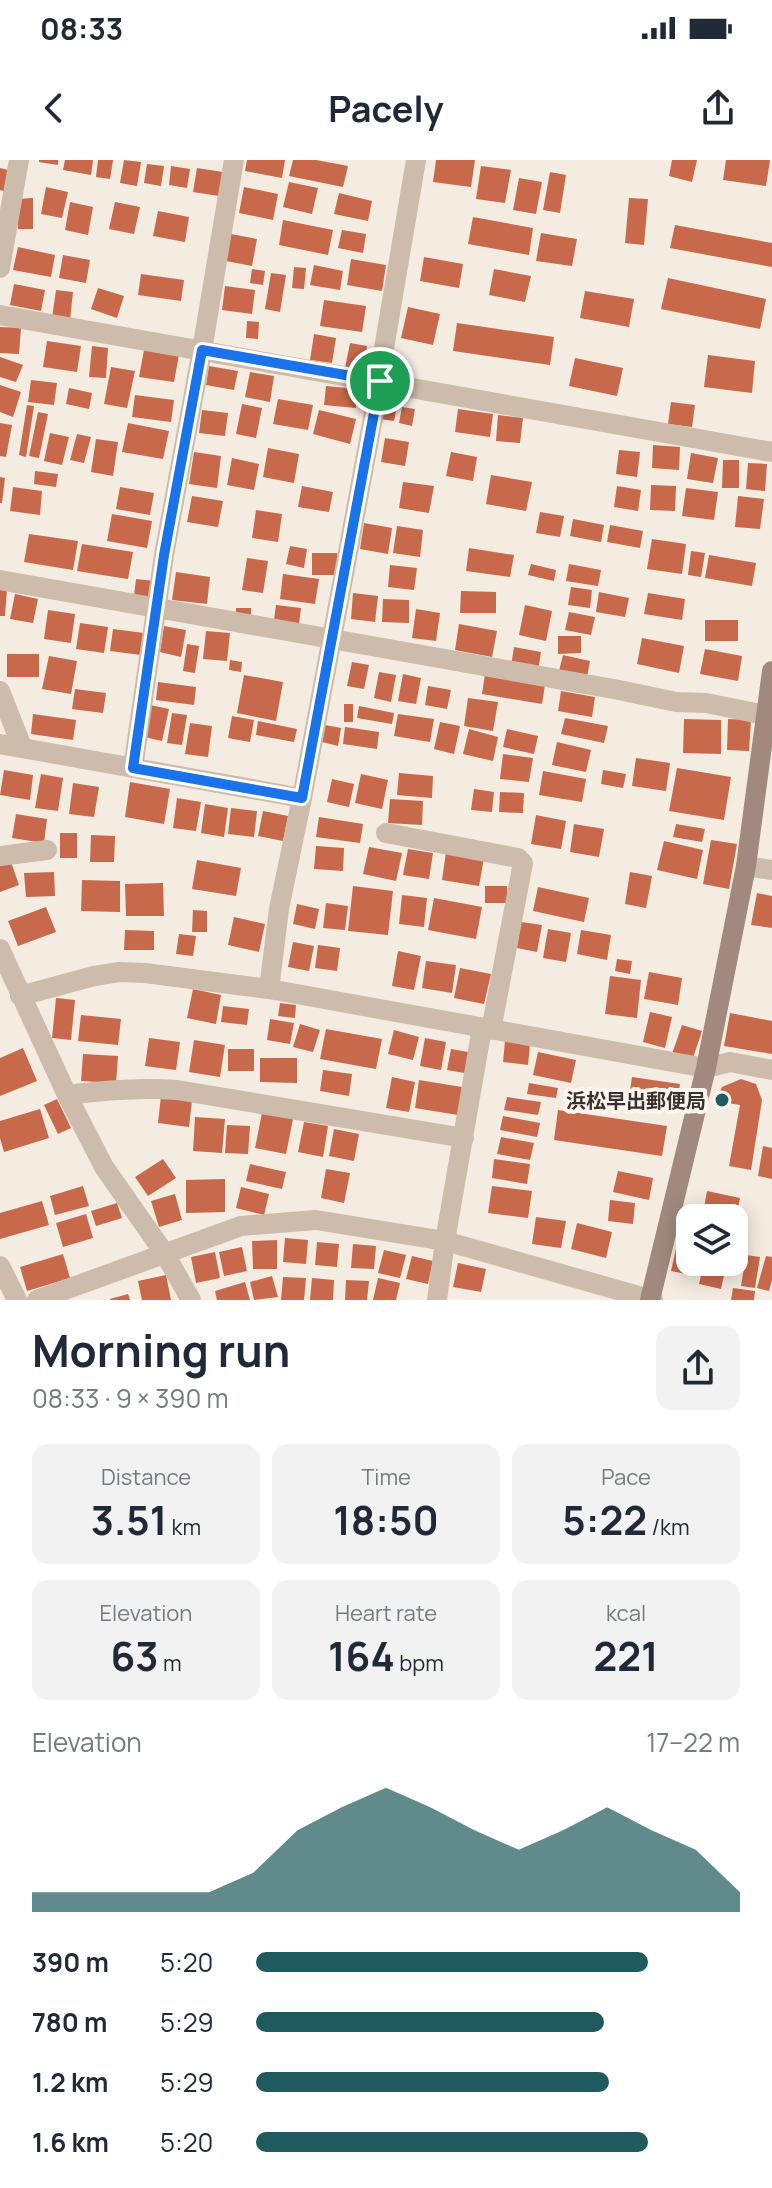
<!DOCTYPE html>
<html lang="en">
<head>
<meta charset="utf-8">
<style>
	:root { --surface:#fff; --page:#f2f2f3; --text:#1f2937; --muted:#747a83; --accent:#1f5a5e }
	body { margin:0; font-family:Manrope,"Noto Sans JP",sans-serif; background:var(--page); color:var(--text); height:100vh; display:flex; flex-direction:column; font-size:30px; white-space:nowrap }
	* { box-sizing:border-box; margin:0 }
	p { font-size:26px; color:var(--muted) }
	.icon { flex:none; width:44px; height:44px; fill:none; stroke:currentColor; stroke-width:2; stroke-linecap:round; stroke-linejoin:round }
	.map { position:relative; height:1140px; overflow:hidden }
	.details { display:flex; flex-direction:column; background:var(--surface); flex:1 }
	.details>* { flex:none }
	.controls { position:absolute; left:676px; top:1044px; display:grid; gap:16px }
	.controls a { display:grid; place-items:center; width:72px; height:72px; border-radius:16px; background:var(--surface); box-shadow:0 4px 20px #0003; font-size:40px }
	.pin { position:absolute; display:grid; place-items:center; width:68px; height:68px; color:#fff; margin:-34px; border:4px solid #fff; border-radius:50%; box-shadow:0 2px 8px #0007 }
	.round { display:grid; place-items:center; flex:none; width:84px; height:84px; border-radius:16px; background:var(--page) }
	.overview { display:flex; align-items:center; justify-content:space-between; height:136px; padding:0 32px }
	h1 { font-size:44px; font-weight:700; line-height:60px }
	.figures { display:grid; grid-template-columns:repeat(3,1fr); gap:12px; height:136px; padding:8px 32px }
	.figures div { display:grid; align-content:center; border-radius:16px; background:var(--page); text-align:center }
	.figures b { font-size:40px; font-weight:700 }
	.figures small { font-size:22px; font-weight:400 }
	.figures p { font-size:22px }
	.chart { height:224px; padding:16px 32px }
	.chart p { display:flex; justify-content:space-between }
	.chart svg { width:100%; height:144px; margin-top:8px; fill:var(--accent); opacity:.7 }
	ul { padding:0 32px; list-style:none; font-size:26px }
	li { display:grid; grid-template-columns:128px 96px 1fr; align-items:center; height:60px }
	li i { height:20px; border-radius:10px; background:var(--accent) }
	.status { display:flex; justify-content:space-between; align-items:center; height:56px; padding:0 40px; background:var(--surface); direction:ltr }
	.status svg { height:22px; fill:currentColor }
	header { display:flex; justify-content:space-between; align-items:center; height:104px; padding:0 32px; background:var(--surface); font-size:36px; font-weight:700 }
	.map>svg:first-child { display:block }
	.building { fill:#c8694b }
	.lines { fill:none; stroke-linecap:round; stroke-linejoin:round }
	.street { stroke:#cdbbac; stroke-width:20 }
	.secondary { stroke:#a18a7d; stroke-width:20 }
	.route-casing { stroke:#fff; stroke-width:16 }
	.route { stroke:#1a73e8; stroke-width:10 }
	.poi-dot { fill:#1f5a5e; stroke:#fbf5ee; stroke-width:3 }
	.labels { text-anchor:middle; dominant-baseline:central; stroke-width:8; stroke-linejoin:round; paint-order:stroke }
	.poi-label { font-size:20px; font-weight:bold; fill:#3b302b; stroke:#fbf5ee; text-anchor:end }
</style>
</head>
<body>
<div class="status"><b>08:33</b><svg viewBox="0 0 49 12"><path d="M0 12V9h3v3zM5 12V6h3v6zM10 12V3h3v9zM15 12V0h3v12zM26 1h20v11H26zM47 4h2v5h-2z"/></svg></div>
<header><svg class="icon" aria-label="back" viewBox="0 0 24 24"><path d="M15 5l-7 7 7 7"/></svg>Pacely<svg class="icon" aria-label="share" viewBox="0 0 24 24"><path d="M12 15V3M7 8l5-5 5 5M5 13v7h14v-7"/></svg></header>
<div class="map">
<svg width="772" height="1140" viewBox="0 0 772 1140">
	<rect width="100%" height="100%" fill="#f4ebe1"/>
	<path class="building" d="M39,0H58V5L39,2Z
		M65,0H93L91,15L63,10Z
		M98,0H113L110,19L96,17Z
		M124,0L141,2L137,26L120,23Z
		M247,0H285L282,18L245,11Z
		M293,0H316L348,6L343,27L289,16Z
		M436,0H475L471,27L433,22Z
		M672,0H697L692,22L669,16Z
		M726,0H770L766,26L723,20Z
		M147,4L164,6L161,26L144,23Z
		M171,6L190,9L187,28L169,25Z
		M481,6L511,10L505,43L476,39Z
		M0,8L8,10L4,31L0,30Z
		M197,8L223,12L219,36L193,32Z
		M550,12L566,15L560,53L543,50Z
		M519,18L542,22L536,54L513,50Z
		M289,22L318,28L312,54L283,47Z
		M46,27L68,32L62,58L41,54Z
		M244,27L278,34L273,60L239,53Z
		M339,33L372,41L368,61L334,54Z
		M33,38V69H18L17,39Z
		M629,38L648,39L644,85L625,83Z
		M70,42L93,47L88,75L65,70Z
		M115,42L140,47L134,74L109,69Z
		M158,51L189,57L185,82L153,76Z
		M473,57L533,68L529,95L468,84Z
		M283,60L333,70L328,95L279,85Z
		M675,65L772,83V107L670,88Z
		M342,70L366,74L363,93L338,88Z
		M541,73L577,79L572,106L536,101Z
		M231,74L257,79L252,106L226,101Z
		M18,87L55,95L51,117L13,110Z
		M63,95L90,100L86,123L59,118Z
		M424,97L463,104L459,128L420,121Z
		M351,99L386,105L382,131L347,125Z
		M314,105L343,111L340,130L310,125Z
		M294,107L306,108L304,129L292,128Z
		M252,109L265,111L263,125L250,123Z
		M494,109L531,116L525,142L489,135Z
		M271,113L286,115L280,152L265,149Z
		M141,114L184,120L181,141L138,135Z
		M668,118L766,139L760,169L661,149Z
		M14,124L45,130L41,151L10,145Z
		M225,126L255,130L252,154L222,150Z
		M98,128L124,136L117,158L91,149Z
		M56,130L73,132L70,160L52,158Z
		M585,131L634,139L629,167L580,158Z
		M324,140L366,146L362,172L320,166Z
		M408,147L440,154L433,185L401,178Z
		M247,161L259,162L258,179L246,178Z
		M457,163L554,177L550,205L453,191Z
		M0,167L21,168L19,194L0,193Z
		M314,174L336,178L332,203L310,200Z
		M47,181L81,186L77,212L43,207Z
		M350,183L367,186L363,212L345,208Z
		M92,186L108,188L106,218L89,217Z
		M144,190L179,195L174,222L139,217Z
		M708,195L755,201L752,233L704,227Z
		M0,197L23,205L16,222L0,217Z
		M575,198L623,208L617,236L569,226Z
		M209,206L238,211L234,230L206,225Z
		M111,207L135,211L127,248L104,244Z
		M250,212L274,216L270,242L245,237Z
		M31,220L57,223L54,245L28,242Z
		M0,225L21,232L13,257L0,252Z
		M326,226L358,229L356,248L324,245Z
		M69,228L92,233L89,249L66,244Z
		M135,235L174,240L171,262L132,257Z
		M278,239L313,245L308,270L273,264Z
		M671,242L695,245L692,267L668,264Z
		M383,243L397,246L394,261L380,259Z
		M242,244L262,248L256,278L236,274Z
		M27,245L34,246L26,297L19,295Z
		M402,247L415,249L412,266L399,263Z
		M458,249L493,254L490,277L455,272Z
		M202,250L228,253L225,276L199,273Z
		M319,250L356,259L350,284L313,274Z
		M38,252L48,254L39,298L29,296Z
		M498,255L523,258L520,283L496,281Z
		M0,263L12,265L6,297L0,296Z
		M128,263L169,271L163,299L122,292Z
		M50,273L69,277L62,305L44,301Z
		M77,274L91,277L84,303L70,300Z
		M385,278L409,282L405,306L381,302Z
		M96,279L118,282L113,316L91,312Z
		M653,285L680,287L679,310L652,308Z
		M268,288L299,294L294,323L263,317Z
		M619,290L640,292L637,317L616,314Z
		M194,292L221,296L217,328L189,324Z
		M451,292L477,297L473,321L446,316Z
		M691,293L718,298L713,323L687,319Z
		M232,298L259,304L254,330L227,325Z
		M723,300H739V328H722Z
		M748,303L767,304L765,331L746,329Z
		M35,311L58,314L56,327L34,324Z
		M491,315L532,322L526,351L486,344Z
		M0,317L5,318L2,343H0Z
		M403,322L434,326L429,353L399,348Z
		M651,325L676,326L675,351L650,350Z
		M302,326L333,332L329,352L298,347Z
		M617,326L641,330L638,351L614,347Z
		M13,327L42,331L40,355L10,351Z
		M120,327L154,333L150,355L116,349Z
		M686,328L718,332L714,360L682,356Z
		M192,336L223,341L218,367L187,362Z
		M738,336L764,339L760,369L735,367Z
		M256,350L282,354L278,382L252,378Z
		M540,352L564,356L560,377L536,373Z
		M112,354L152,361L147,388L107,381Z
		M573,359L604,365L601,382L570,376Z
		M364,363L392,368L388,394L360,389Z
		M610,365L643,371L640,388L607,382Z
		M397,366L423,370L420,397L393,393Z
		M29,374L78,381L73,410L24,402Z
		M652,379L686,384L682,414L647,409Z
		M82,384L133,392L128,419L77,411Z
		M290,386L307,389L304,408L286,404Z
		M469,388L514,395L510,417L466,411Z
		M691,391L705,393L701,417L688,415Z
		M312,393H337V415H312Z
		M709,395L756,403L752,426L705,418Z
		M247,398L268,401L263,433L242,430Z
		M531,404L556,410L554,421L528,415Z
		M569,404L601,410L598,426L566,421Z
		M390,405L417,408L414,430L388,427Z
		M176,412L210,417L207,444L172,440Z
		M283,414L319,419L315,444L280,439Z
		M136,419L155,421L154,437L134,436Z
		M571,427L592,430L590,448L568,445Z
		M0,428L7,429L5,456H0Z
		M461,431L496,432V453H460Z
		M599,432L629,438L625,457L596,452Z
		M353,433L378,436L375,462L351,459Z
		M648,433L685,439L682,460L644,454Z
		M15,434L38,439L33,463L10,459Z
		M383,439L409,440V463L382,462Z
		M276,445L301,448L299,464L274,460Z
		M525,445L552,451L546,481L519,475Z
		M236,448H251V456L236,457Z
		M416,449L440,453L436,481L412,478Z
		M48,450L75,454L71,483L44,479Z
		M569,452L595,457L591,475L565,470Z
		M705,460H738V481H705Z
		M80,463L108,467L104,493L76,489Z
		M459,464L497,471L492,497L455,490Z
		M164,466L186,470L181,497L160,492Z
		M113,469L144,473L141,495L110,491Z
		M206,471L230,473L227,501L203,499Z
		M558,476H581V493L558,494Z
		M642,478L684,486L679,513L637,504Z
		M187,484L199,486L195,513L183,511Z
		M514,487L541,492L538,511L511,506Z
		M705,489L742,496L738,521L700,514Z
		M7,494H39V517H7Z
		M563,495L590,501L587,517L559,511Z
		M49,496L77,501L71,534L42,529Z
		M230,500L242,502L241,512L229,510Z
		M352,502L369,505L364,529L347,526Z
		M379,512L396,515L391,542L374,538Z
		M403,514L421,518L416,544L398,541Z
		M485,514L545,525L542,544L482,534Z
		M244,515L283,522L276,561L237,553Z
		M158,522L196,527L194,545L156,540Z
		M428,526L451,530L447,549L425,545Z
		M75,529L106,533L103,553L72,549Z
		M561,531L595,537L592,557L558,551Z
		M468,538L498,542L493,571L464,566Z
		M344,544H353V562H344Z
		M150,545L169,549L162,581L144,577Z
		M359,546L394,553L392,564L357,558Z
		M172,553L187,555L182,585L167,583Z
		M33,554L76,560L73,580L31,574Z
		M398,554L434,559L430,582L394,576Z
		M232,556L254,560L250,582L228,578Z
		M565,558L608,566L604,583L561,574Z
		M684,559L721,560V594L683,593Z
		M728,559L751,560L749,591L727,590Z
		M258,561L297,569L294,582L256,575Z
		M440,562L460,566L454,594L434,589Z
		M190,563L212,566L208,597L185,594Z
		M325,565L341,568L338,586L322,582Z
		M345,567L379,572L377,589L343,584Z
		M469,569L498,577L493,601L463,594Z
		M507,569L538,576L534,594L503,587Z
		M557,582L591,590L586,612L552,605Z
		M503,594L533,598L529,622L500,619Z
		M636,598L670,603L666,631L632,626Z
		M677,608L731,617L724,660L669,651Z
		M4,610L33,615L30,640L0,635Z
		M603,610L626,614L623,628L601,624Z
		M543,611L586,619L582,642L539,635Z
		M399,613L433,616L432,638L397,635Z
		M41,614L63,618L58,651L35,648Z
		M361,614L388,620L382,649L355,643Z
		M332,619L354,624L349,647L327,642Z
		M130,622L170,629L164,664L125,657Z
		M73,623L99,627L94,657L69,654Z
		M474,629L494,632L492,652L471,650Z
		M500,632L524,633L523,653L499,652Z
		M177,638L201,642L196,671L173,668Z
		M390,639L423,641L422,665L388,663Z
		M205,644L228,648L224,677L201,673Z
		M231,648L257,651L254,677L228,674Z
		M263,651L288,656L283,681L258,676Z
		M16,654L47,659L44,683L12,678Z
		M536,655L566,661L561,689L531,684Z
		M319,657L363,664L360,683L316,677Z
		M574,664L604,669L599,697L570,692Z
		M676,664L705,669L702,682L673,677Z
		M60,673H77V698H60Z
		M91,675L115,676L114,702H90Z
		M711,680L737,684L729,729L703,724Z
		M664,681L703,690L697,719L657,710Z
		M316,686L344,688L343,711L314,709Z
		M369,687L402,693L396,721L363,714Z
		M408,689L433,693L429,719L403,715Z
		M446,692L484,698L479,726L442,720Z
		M197,700L241,708L236,736L192,729Z
		M11,702L19,725L0,732V706Z
		M54,712L55,736L26,737L24,713Z
		M630,712L652,716L646,748L625,744Z
		M82,720L120,721V752L81,751Z
		M163,723L164,756H126L125,724Z
		M353,726L393,731L388,775L348,771Z
		M485,726H507V743H485Z
		M538,727L589,738L584,762L533,751Z
		M757,733L772,736V768L751,765Z
		M402,735L427,738L424,767L399,764Z
		M434,738L482,747L476,779L428,770Z
		M326,743L348,746L345,770L323,768Z
		M297,744L319,749L315,769L293,764Z
		M46,747L56,772L18,786L8,761Z
		M193,750L207,751V772H192Z
		M234,757L265,764L259,792L228,785Z
		M521,762L542,765L537,792L517,788Z
		M548,769L571,773L566,802L543,798Z
		M125,770L154,771V790H124Z
		M581,770L611,775L607,800L577,794Z
		M179,774L196,776L193,796L176,794Z
		M293,782L314,786L309,811L288,807Z
		M318,785L340,788L337,811L315,808Z
		M398,791L421,796L414,830L392,826Z
		M617,799L632,801L630,814L615,811Z
		M426,801L456,805L452,833L422,828Z
		M460,808L491,814L484,844L454,838Z
		M649,812L682,818L678,845L644,839Z
		M610,816L641,820L637,858L605,854Z
		M193,829L221,835L216,864L187,858Z
		M56,838L75,840L71,880L52,878Z
		M280,843L296,845L295,858L278,856Z
		M223,846L249,849L247,865L221,862Z
		M650,852L672,857L665,888L643,882Z
		M730,853L772,861V894L724,886Z
		M81,855L121,859L118,885L78,881Z
		M270,859L294,863L290,884L267,880Z
		M300,864L320,870L313,892L293,887Z
		M682,865L702,871L692,901L672,894Z
		M326,869L382,879L376,909L320,899Z
		M394,870L419,877L413,900L388,894Z
		M149,878L180,882L176,910L145,906Z
		M425,878L446,882L441,910L420,906Z
		M194,880L225,885L220,917L189,912Z
		M505,881L530,884L528,905L503,902Z
		M23,888L37,921L0,936V898Z
		M228,889H254V911H228Z
		M451,889L474,893L470,914L447,910Z
		M538,892L576,900L571,923L533,915Z
		M83,894L118,896L116,923L81,921Z
		M260,898H297V923L260,922Z
		M323,910L352,914L349,936L320,931Z
		M392,917L415,922L409,952L386,948Z
		M632,917L680,924L676,952L628,944Z
		M741,919L756,924L762,940L751,1010L729,1006L740,945L715,941L722,927Z
		M419,920L462,927L458,955L415,948Z
		M529,923L558,928L556,938L527,934Z
		M161,936L192,940L189,967L158,963Z
		M507,937L541,942L538,955L504,950Z
		M57,939L71,968L58,974L44,945Z
		M40,949L49,978L4,992L0,978V961Z
		M558,950L667,966L662,996L554,980Z
		M262,953L293,959L286,994L255,988Z
		M503,956L540,963L537,977L500,970Z
		M195,957L225,959L222,993L193,991Z
		M304,962L328,966L323,997L298,992Z
		M227,965L250,966L248,994L225,993Z
		M334,969L359,974L354,1001L329,996Z
		M501,977L534,983L530,1000L497,994Z
		M763,986L772,988V1019L758,1016Z
		M163,999L176,1018L148,1036L135,1017Z
		M494,999L530,1004L527,1024L492,1018Z
		M250,1004L286,1012L282,1029L246,1021Z
		M326,1009L350,1013L344,1043L321,1038Z
		M618,1011L653,1018L649,1040L613,1032Z
		M225,1019V1052L186,1053V1020Z
		M83,1026L89,1046L55,1055L50,1036Z
		M492,1026L532,1031L528,1058L488,1053Z
		M241,1027L269,1034L264,1055L236,1048Z
		M707,1031L740,1038L736,1058L703,1053Z
		M175,1034L182,1060L159,1067L151,1041Z
		M610,1040L635,1043L633,1064L608,1061Z
		M42,1041L49,1065L0,1079V1053Z
		M117,1043L122,1058L96,1066L91,1051Z
		M86,1054L93,1078L63,1087L56,1063Z
		M536,1057L566,1061L561,1088L532,1084Z
		M577,1063L612,1072L606,1098L571,1089Z
		M285,1078L308,1080L306,1104L283,1102Z
		M277,1080V1109H253L252,1081Z
		M317,1082L339,1084L337,1107L315,1105Z
		M353,1084L376,1086L374,1109L351,1108Z
		M677,1084L690,1086V1102H699L696,1116L671,1111Z
		M242,1087L247,1111L224,1116L219,1092Z
		M384,1090L406,1095L400,1118L378,1113Z
		M215,1092L220,1118L196,1123L191,1097Z
		M63,1094L70,1118L27,1131L20,1107Z
		M746,1095L760,1097L755,1128L741,1126Z
		M412,1096L433,1101L428,1124L406,1119Z
		M766,1096L772,1097V1120L769,1131L757,1128Z
		M704,1102H727L721,1129L699,1124Z
		M458,1103L486,1109L481,1132L453,1127Z
		M166,1115L171,1140H142L138,1121Z
		M272,1116L278,1137L254,1140L250,1122Z
		M283,1117L306,1118L304,1140H281Z
		M312,1118L334,1120L333,1140H310Z
		M378,1118L400,1123L396,1140H373Z
		M346,1120L369,1121L367,1140H345Z
		M245,1122L250,1140H217L215,1131Z
		M733,1128L755,1131L754,1140H731Z
		M128,1134L130,1140H110V1139Z"/>
	<g class="lines">
		<path class="street" d="M0,108L19,0
			M0,155L772,292
			M0,420L619,530L676,542L706,543L765,555
			M0,531L22,587
			M0,584L302,638L279,749L269,829
			M133,608L164,395L202,190L234,0
			M302,638L380,221V212L416,0
			M386,673L518,698L523,703L491,870
			M0,696L47,690
			M746,706L772,710
			M0,789L67,935L104,1007L165,1094L191,1140
			M20,836L94,816L120,812L145,813L269,829L706,908L730,902L772,910
			M67,935C104,930 140,927 177,930L464,978
			M0,1106L17,1140
			M37,1140L241,1066L316,1060L445,1081L653,1140
			M437,1140L445,1081L482,868"/>
		<path class="secondary" d="M650,1140L706,908L746,706L772,511"/>
	</g>
	<g class="lines">
		<g class="route-casing">
			<path id="route" d="M202,190L380,221L302,638L133,608L164,395Z"/>
		</g>
		<use href="#route" class="route"/>
	</g>
	<circle class="poi-dot" cx="722" cy="940" r="8"/>
	<g class="labels">
		<g class="poi-label">
			<text x="706" y="940">浜松早出郵便局</text>
		</g>
	</g>
</svg>
<div class="controls">
<a><svg class="icon" aria-label="layers" viewBox="0 0 24 24"><path d="M12 4l9 5-9 5-9-5zM3 14l9 5 9-5"/></svg></a>
</div>
<div class="pin" style="left:380px;top:221px;background:#1e9e55"><svg class="icon" aria-label="arrive" viewBox="0 0 24 24"><path d="M6 21V4h12l-3 4 3 4H6"/></svg></div>
</div>
<section class="details">
<div class="overview"><div><h1>Morning run</h1><p>08:33 · 9 × 390 m</p></div><a class="round"><svg class="icon" aria-label="share" viewBox="0 0 24 24"><path d="M12 15V3M7 8l5-5 5 5M5 13v7h14v-7"/></svg></a></div>
<div class="figures">
<div><p>Distance</p><b>3.51<small> km</small></b></div>
<div><p>Time</p><b>18:50</b></div>
<div><p>Pace</p><b>5:22<small> /km</small></b></div>
</div>
<div class="figures">
<div><p>Elevation</p><b>63<small> m</small></b></div>
<div><p>Heart rate</p><b>164<small> bpm</small></b></div>
<div><p>kcal</p><b>221</b></div>
</div>
<div class="chart"><p><span>Elevation</span>17–22 m</p>
<svg viewBox="0 0 160 44" preserveAspectRatio="none"><path d="M0 44V38L10 38L20 38L30 38L40 38L50 32L60 19L70 12L80 6L90 12L100 19L110 25L120 19L130 12L140 19L150 25L160 38V44z"/></svg>
</div>
<ul>
<li><b>390 m</b>5:20<i style="width:81%"></i></li>
<li><b>780 m</b>5:29<i style="width:72%"></i></li>
<li><b>1.2 km</b>5:29<i style="width:73%"></i></li>
<li><b>1.6 km</b>5:20<i style="width:81%"></i></li>
</ul>
</section>
</body>
</html>
